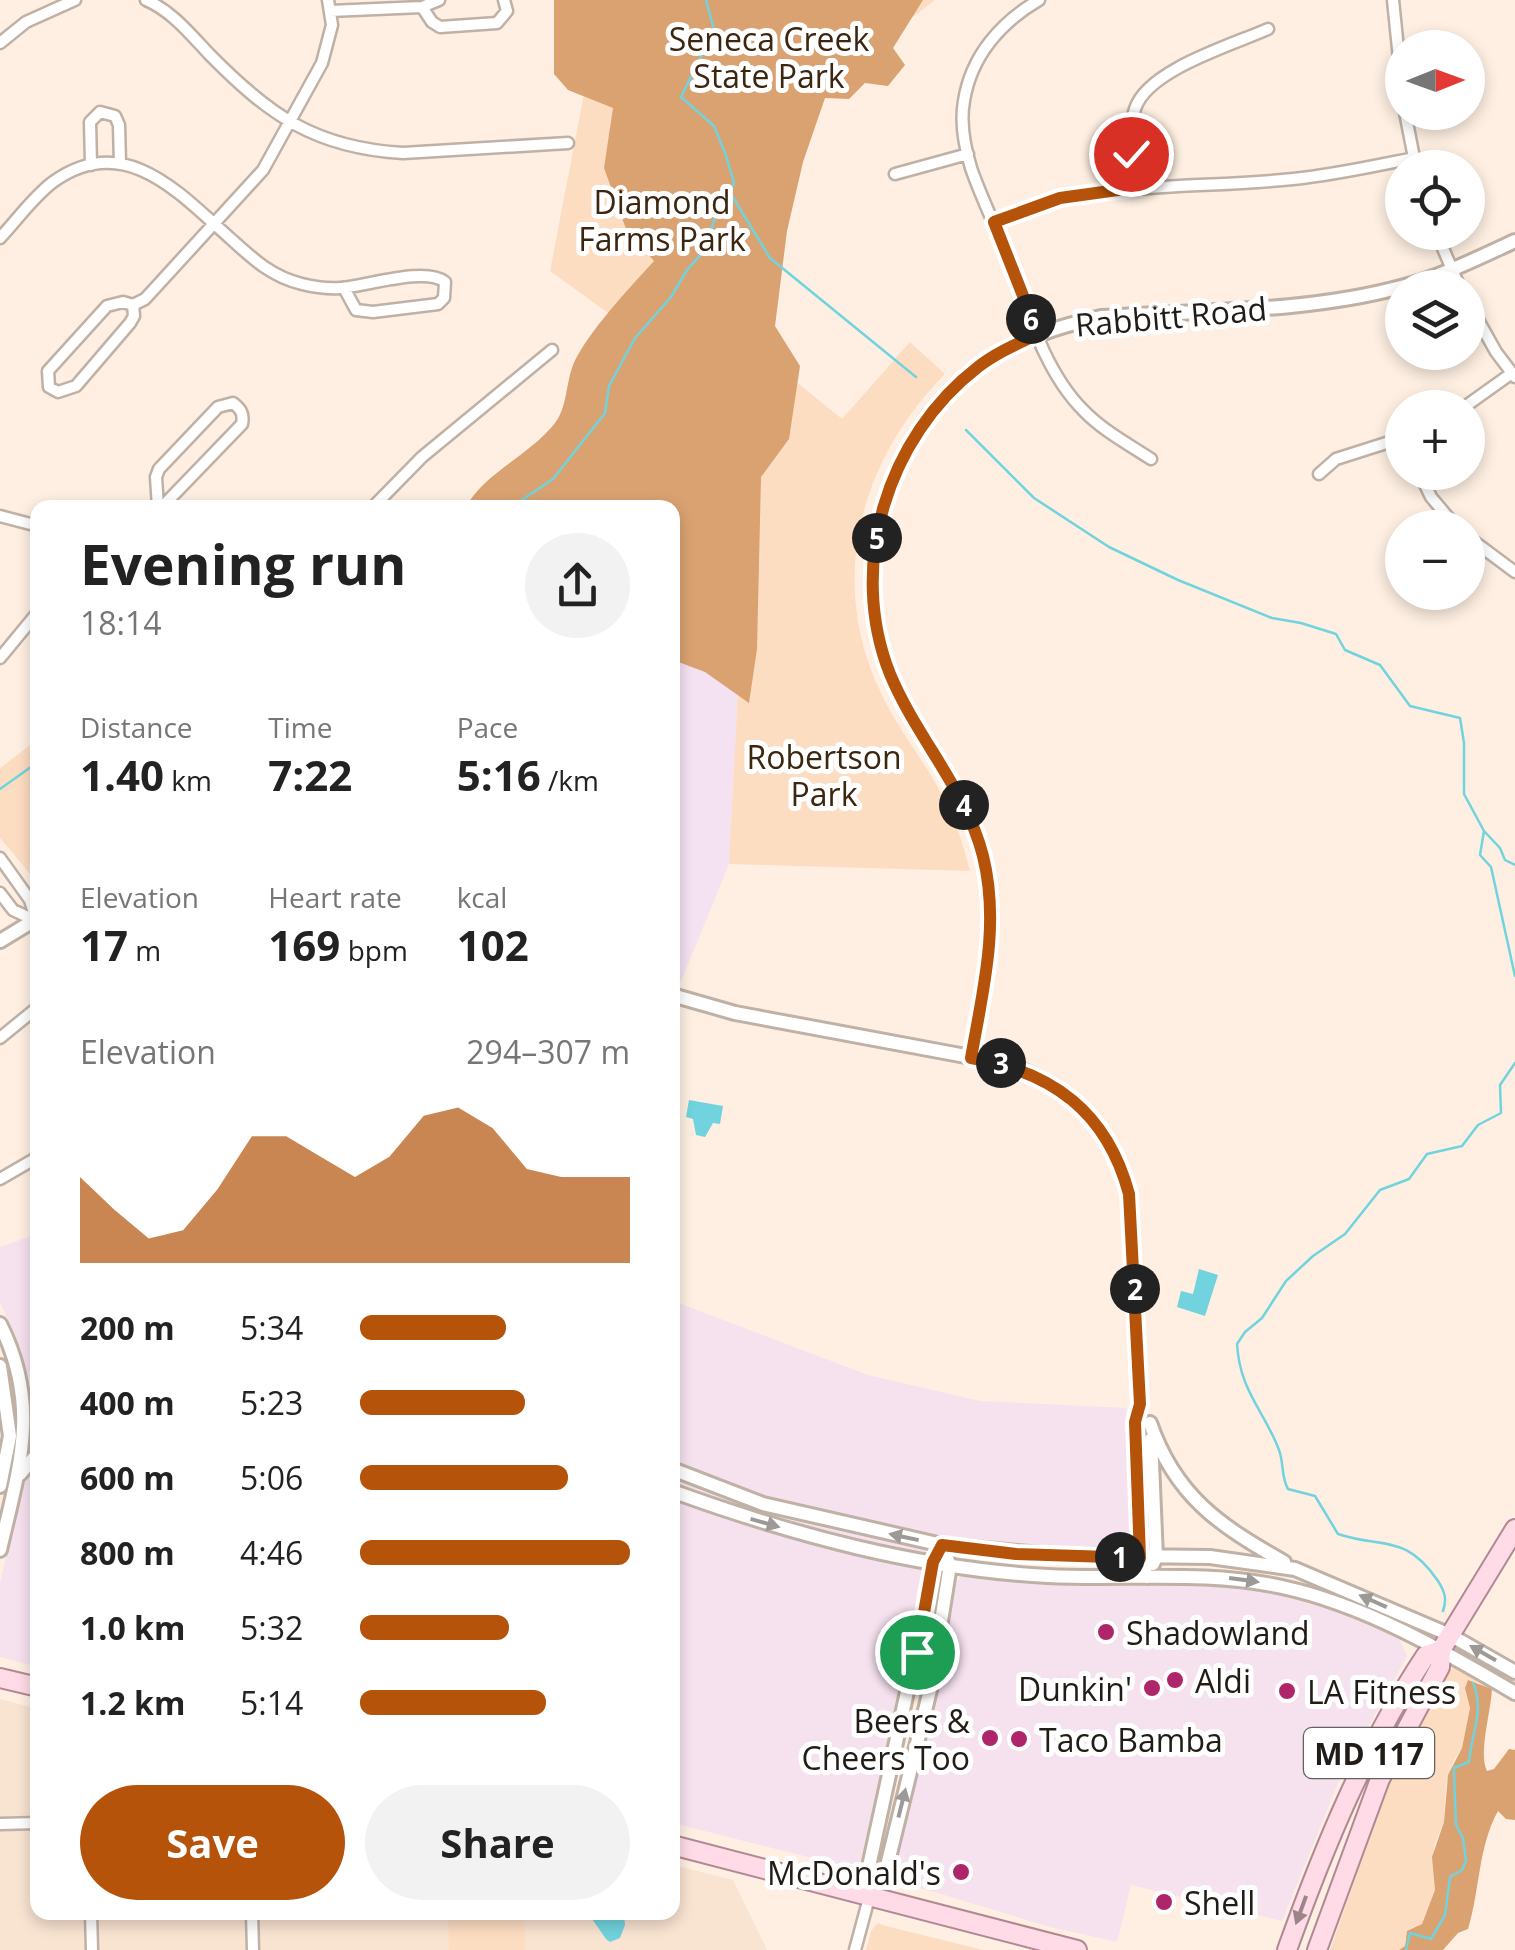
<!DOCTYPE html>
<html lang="en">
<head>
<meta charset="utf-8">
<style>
	:root { --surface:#fff; --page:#f2f2f2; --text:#222; --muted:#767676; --accent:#b45309 }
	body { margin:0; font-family:"Open Sans",sans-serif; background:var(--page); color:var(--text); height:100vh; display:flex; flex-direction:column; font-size:38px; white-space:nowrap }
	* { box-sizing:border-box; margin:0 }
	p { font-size:32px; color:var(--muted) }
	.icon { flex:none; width:55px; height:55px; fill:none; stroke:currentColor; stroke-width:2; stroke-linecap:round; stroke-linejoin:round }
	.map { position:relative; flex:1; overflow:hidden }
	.drawer { position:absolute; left:30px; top:500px; width:650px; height:1420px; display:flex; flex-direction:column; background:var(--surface); border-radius:20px; box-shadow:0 5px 15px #0003 }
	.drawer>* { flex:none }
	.needle { width:65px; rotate:89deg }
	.tools { position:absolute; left:1385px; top:30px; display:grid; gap:20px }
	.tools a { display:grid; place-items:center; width:100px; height:100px; border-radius:50%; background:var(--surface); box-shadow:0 5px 15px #0003; font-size:50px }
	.pin { position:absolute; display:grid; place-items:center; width:85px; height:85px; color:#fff; margin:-42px; border:5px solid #fff; border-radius:50%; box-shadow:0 2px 10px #0007 }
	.km { position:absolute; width:50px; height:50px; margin:-25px; border-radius:50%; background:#222; color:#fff; font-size:28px; line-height:50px; text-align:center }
	.round { display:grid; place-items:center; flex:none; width:105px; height:105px; border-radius:52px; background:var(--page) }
	.overview { display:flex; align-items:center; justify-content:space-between; height:170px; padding:0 50px }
	h1 { font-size:55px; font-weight:700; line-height:75px }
	.metrics { display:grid; grid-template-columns:repeat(3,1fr); gap:15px; height:170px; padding:10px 50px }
	.metrics div { display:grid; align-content:center }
	.metrics b { font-size:42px; font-weight:700 }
	.metrics small { font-size:28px; font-weight:400 }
	.metrics p { font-size:28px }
	.chart { height:280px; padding:20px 50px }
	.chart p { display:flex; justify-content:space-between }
	.chart svg { width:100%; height:180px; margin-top:10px; fill:var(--accent); opacity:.7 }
	.action { display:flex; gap:20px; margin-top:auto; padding:20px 50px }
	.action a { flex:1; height:115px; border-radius:60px; background:var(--accent); color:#fff; font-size:40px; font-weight:700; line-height:115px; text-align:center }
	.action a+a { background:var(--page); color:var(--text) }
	ul { padding:0 50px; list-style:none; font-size:32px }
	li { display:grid; grid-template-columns:160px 120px 1fr; align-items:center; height:75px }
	li i { height:25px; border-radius:12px; background:var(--accent) }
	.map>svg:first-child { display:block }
	.commercial { fill:#f6e1ef }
	.built { fill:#f9e3d1 }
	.education { fill:#f4e1f2 }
	.green { fill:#fdddc2 }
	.forest { fill:#daa271 }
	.water { fill:#71d3dd }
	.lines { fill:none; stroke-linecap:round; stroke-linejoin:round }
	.stream { stroke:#71d3dd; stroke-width:2.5 }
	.minor-casing { stroke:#bfb1a5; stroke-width:15 }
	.tertiary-casing { stroke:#bfb1a5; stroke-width:18 }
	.primary-casing { stroke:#b08994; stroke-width:22 }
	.minor { stroke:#fff; stroke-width:10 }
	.tertiary { stroke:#fff; stroke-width:12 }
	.primary { stroke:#fedbe6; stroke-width:18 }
	.oneway { fill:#9c9997 }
	.oneway2 { fill:#9b8589 }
	.route-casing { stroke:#fff; stroke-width:20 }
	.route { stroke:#b45309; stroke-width:12 }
	.poi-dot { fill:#ae2569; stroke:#fff; stroke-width:4 }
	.labels { text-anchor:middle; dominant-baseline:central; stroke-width:10; stroke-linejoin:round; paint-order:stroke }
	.shield { fill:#fff; stroke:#64605d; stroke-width:2.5 }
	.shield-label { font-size:30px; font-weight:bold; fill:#221c18 }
	.park-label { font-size:32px; fill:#3d2610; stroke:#fff }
	.street-label { font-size:32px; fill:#221c18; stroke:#fff }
	.poi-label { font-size:32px; fill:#221c18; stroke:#fff; text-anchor:start }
</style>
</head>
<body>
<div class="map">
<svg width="1515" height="1950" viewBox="0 0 1515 1950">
	<rect width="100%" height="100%" fill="#feefe2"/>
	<path class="commercial" d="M37,1234V1667L0,1657V1584L32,1441L31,1385L15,1334L0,1303V1247Z
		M673,1301L868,1375L980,1401L1126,1408L1131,1541L1125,1549L1007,1543L928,1534L924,1571L904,1682L860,1862L848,1867L673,1823Z
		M963,1574L1098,1586L1195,1584L1267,1591L1337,1612L1399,1638L1407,1656L1338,1783L1282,1921L1131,1885L1117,1942L1050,1927L898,1881L893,1872L931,1715L957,1581Z"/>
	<path class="built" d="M0,1699L37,1709L38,1912H672L673,1865L733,1880L767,1950H0Z"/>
	<path class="education" d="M749,474L729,864L681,981L672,977V508H606Z"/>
	<path class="green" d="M599,0H935L767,129L756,349L842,419L910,342L945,374C860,460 826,582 882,695C898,729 923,759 941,793C955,817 963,844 970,871L729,864L749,474L473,508L550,447L615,318L550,271L595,37Z
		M37,740V882L0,838V768Z
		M1453,1668L1492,1689L1478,1682L1465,1688L1470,1708L1462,1748L1455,1758L1446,1785L1444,1822L1434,1846L1435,1890L1422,1924L1405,1939V1946L1399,1950H1330L1387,1788L1403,1751L1448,1671Z
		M448,1913H524L525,1950H449Z
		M878,1923L886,1926L983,1950H866L871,1931Z"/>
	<path class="forest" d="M554,0H923L893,48L905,65L888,86L865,83L849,99L825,98L803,162L787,231L775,326L800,366L789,439L761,477L757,649L749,703L705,672L673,660L672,508L466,507C483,474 530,455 555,423C567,408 566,383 573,365C586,334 631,286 654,261L626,229L604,168L613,108L568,90L554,74Z
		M1468,1680L1492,1689C1491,1713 1478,1752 1487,1771L1494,1769L1509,1749L1515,1750V1820L1506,1819L1498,1811C1478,1847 1480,1890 1468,1929L1458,1933L1443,1950H1399L1405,1946L1407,1931L1422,1924L1435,1890L1432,1857L1444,1822L1448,1775L1462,1748L1470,1708L1465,1688Z"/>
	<path class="water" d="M689,1100L723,1106L720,1124L713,1123L705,1137L696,1135L693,1119L686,1117Z
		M1199,1269L1218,1275L1205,1316L1177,1307L1181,1291L1193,1294Z
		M588,1913H624L625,1925L620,1938L610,1942L606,1939Z"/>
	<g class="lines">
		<path class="stream" d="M731,194L770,258L916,377
			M966,430L1034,498L1109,547L1178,580L1272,618L1301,623L1336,634L1345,650L1380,665L1410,706L1460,718L1464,743V794L1484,831L1480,855L1491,867L1515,976
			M510,508L553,479L605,413L609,386L635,338L671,297L687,270L704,251L718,209L725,207L734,182L725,153L714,126L681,97L714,30L706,0
			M0,789L38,762
			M1484,831L1500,848L1505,860L1515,865
			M1443,1611C1447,1599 1445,1592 1438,1581C1405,1533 1383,1549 1338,1534L1315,1496L1288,1489C1281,1477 1284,1463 1279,1450C1264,1410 1240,1392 1237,1344L1245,1332L1262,1318L1286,1281L1313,1256L1345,1234L1380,1190L1409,1179L1427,1154L1462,1146L1478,1125L1501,1113L1500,1085L1515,1063
			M1406,1950L1410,1933L1431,1939L1445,1915L1450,1877L1462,1870L1466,1861L1463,1838L1456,1825L1454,1774V1768L1469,1762C1471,1734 1485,1711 1473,1683"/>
		<g class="minor-casing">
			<path id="minor" d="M146,0C172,11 191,35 210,55C270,116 316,148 403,153L568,143
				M1039,0C1001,22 971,56 964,101C960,122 965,148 971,168C981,197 995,225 1006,253C1026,305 1043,370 1083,410C1102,430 1128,444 1151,459
				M1393,0L1402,88
				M422,7L432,22L440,27L497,23L507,11L504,0
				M330,11L422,7L439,0
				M0,43L26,22L75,0
				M1405,112L1416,168
				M91,165L90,122L100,112L115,116L119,125L120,164
				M895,174L968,154
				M1132,189C1131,163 1126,134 1135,109C1147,70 1232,45 1268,29
				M993,222C1088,179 1192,190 1293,179C1334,175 1374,166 1414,158
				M1436,232L1460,288
				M0,238C17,220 33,197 53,182C125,130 180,194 231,239C253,259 272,277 302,284C314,287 327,289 340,288C364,287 425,266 445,282L444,298L438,304L373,312L356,310L344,288
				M1468,302L1496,352L1515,377
				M133,305L134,316L130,323L76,386L58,392L49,387L48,371L107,306L123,302L133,305L145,299L263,170L322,63L332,25L328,0
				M1463,408L1512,373
				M1419,472L1431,497L1457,528
				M1319,474L1336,459L1402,438
				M158,508L156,477L159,469L218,407L233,403C241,409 244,414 242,424L161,508
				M372,508L422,457L552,350
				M0,516L38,526
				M1468,537L1515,572
				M0,658L38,612
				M0,858L30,900L38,926
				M0,893L13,910L34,920
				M0,1038L38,1007
				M0,1179L38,1157
				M0,1824L38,1823
				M91,1912L92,1950
				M252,1912L253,1950
				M855,1950L870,1894"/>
		</g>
		<g class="tertiary-casing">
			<path id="tertiary" d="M0,941L38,918
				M672,995L735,1013L1003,1063C1068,1084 1112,1128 1129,1194L1140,1405L1135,1421L1140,1557L1147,1577
				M971,1058C983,990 1000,924 983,856C966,789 917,737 891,675C847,568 887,430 982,364C1019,339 1058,326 1101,317C1200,310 1304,313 1401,287C1440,277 1478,258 1515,241
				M0,1324C41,1406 19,1467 0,1550
				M0,1366L10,1436L0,1486
				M1150,1423C1175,1496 1220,1526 1284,1562
				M1151,1439L1156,1557L1153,1564
				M672,1469L763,1504L942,1545L1050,1555L1210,1557L1295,1569L1450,1635L1515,1672
				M20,1474L38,1453
				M672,1491C793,1535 919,1569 1048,1576C1126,1580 1205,1570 1282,1587C1365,1605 1442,1650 1515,1693
				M870,1894L886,1870L930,1690L950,1565L947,1559
				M870,1894L868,1871L937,1554"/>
		</g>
		<g class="primary-casing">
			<path id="primary" d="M0,1678L38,1687
				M672,1845L1077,1950
				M1287,1950C1324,1847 1365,1747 1426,1655L1441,1650
				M1317,1950L1380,1779L1440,1667L1441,1650L1515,1529"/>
		</g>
		<use href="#minor" class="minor"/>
		<use href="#tertiary" class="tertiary"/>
		<use href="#primary" class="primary"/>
	</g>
	<defs><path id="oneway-solid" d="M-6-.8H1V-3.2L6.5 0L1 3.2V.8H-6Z" transform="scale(2.5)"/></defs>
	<g class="oneway">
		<use href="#oneway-solid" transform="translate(765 1523) rotate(16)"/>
		<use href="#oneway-solid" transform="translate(904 1537) rotate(-168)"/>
		<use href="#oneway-solid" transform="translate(1244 1580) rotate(8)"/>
		<use href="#oneway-solid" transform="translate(1373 1601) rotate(-156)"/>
		<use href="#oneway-solid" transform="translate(1483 1653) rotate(-150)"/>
		<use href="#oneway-solid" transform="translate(902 1803) rotate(-76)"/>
	</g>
	<use class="oneway2" href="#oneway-solid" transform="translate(1301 1910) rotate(110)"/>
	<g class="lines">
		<g class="route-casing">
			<path id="route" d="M917,1652L933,1562L942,1545L1016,1554L1140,1558L1135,1422L1140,1404L1129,1194C1107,1112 1053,1072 971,1058C983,990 1000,924 983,856C966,789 916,737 890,674C847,566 887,437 978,367C996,353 1017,344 1038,334L994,222L1060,198L1132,188L1131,154"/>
		</g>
		<use href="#route" class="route"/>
	</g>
	<g class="poi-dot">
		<circle cx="1106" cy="1632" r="10"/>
		<circle cx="1175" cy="1680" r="10"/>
		<circle cx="1152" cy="1688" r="10"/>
		<circle cx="1287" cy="1691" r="10"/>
		<circle cx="990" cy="1738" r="10"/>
		<circle cx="1019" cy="1739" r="10"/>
		<circle cx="961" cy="1872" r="10"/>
		<circle cx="1164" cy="1902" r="10"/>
	</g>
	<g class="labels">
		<rect class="shield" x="1304" y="1728" width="130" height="50" rx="8"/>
		<g class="shield-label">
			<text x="1369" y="1753">MD 117</text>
		</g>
		<g class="park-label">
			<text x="769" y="38">Seneca Creek<tspan x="769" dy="37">State Park</tspan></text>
			<text x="662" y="201">Diamond<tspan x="662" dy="37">Farms Park</tspan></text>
			<text x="824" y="756">Robertson<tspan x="824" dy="37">Park</tspan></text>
		</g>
		<g class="street-label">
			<text transform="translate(1171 316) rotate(-5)">Rabbitt Road</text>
		</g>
		<g class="poi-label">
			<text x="1126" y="1632">Shadowland</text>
			<text x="1195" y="1680">Aldi</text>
			<text x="1132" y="1688" text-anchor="end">Dunkin'</text>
			<text x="1307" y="1691">LA Fitness</text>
			<text x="970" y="1720" text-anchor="end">Beers &amp;<tspan x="970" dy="37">Cheers Too</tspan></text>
			<text x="1039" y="1739">Taco Bamba</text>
			<text x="941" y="1872" text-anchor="end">McDonald's</text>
			<text x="1184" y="1902">Shell</text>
		</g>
	</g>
</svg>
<div class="tools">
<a><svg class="needle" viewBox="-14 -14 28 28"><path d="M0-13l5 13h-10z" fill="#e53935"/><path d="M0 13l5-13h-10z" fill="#767676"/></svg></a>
<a><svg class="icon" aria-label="locate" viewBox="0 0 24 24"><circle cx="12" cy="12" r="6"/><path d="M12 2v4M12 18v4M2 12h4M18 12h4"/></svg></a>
<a><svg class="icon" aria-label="layers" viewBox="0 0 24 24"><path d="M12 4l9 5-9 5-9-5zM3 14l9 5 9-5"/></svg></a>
<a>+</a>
<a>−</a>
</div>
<div class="pin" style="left:917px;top:1652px;background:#1e9e55"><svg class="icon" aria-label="arrive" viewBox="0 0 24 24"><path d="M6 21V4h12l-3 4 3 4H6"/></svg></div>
<div class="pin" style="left:1131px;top:154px;background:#d93025"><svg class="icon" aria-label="check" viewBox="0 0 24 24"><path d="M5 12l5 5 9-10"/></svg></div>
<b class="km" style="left:1120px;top:1557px">1</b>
<b class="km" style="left:1135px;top:1289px">2</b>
<b class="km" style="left:1001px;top:1063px">3</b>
<b class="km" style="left:964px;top:805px">4</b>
<b class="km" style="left:877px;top:538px">5</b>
<b class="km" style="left:1031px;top:319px">6</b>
<section class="drawer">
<div class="overview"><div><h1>Evening run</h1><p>18:14</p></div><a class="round"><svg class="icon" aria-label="share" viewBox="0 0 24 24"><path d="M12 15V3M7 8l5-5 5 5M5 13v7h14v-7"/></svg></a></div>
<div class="metrics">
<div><p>Distance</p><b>1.40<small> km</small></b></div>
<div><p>Time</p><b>7:22</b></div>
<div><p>Pace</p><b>5:16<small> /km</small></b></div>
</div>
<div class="metrics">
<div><p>Elevation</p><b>17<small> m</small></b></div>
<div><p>Heart rate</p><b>169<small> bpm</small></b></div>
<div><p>kcal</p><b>102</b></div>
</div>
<div class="chart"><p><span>Elevation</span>294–307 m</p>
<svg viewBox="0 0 160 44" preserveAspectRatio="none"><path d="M0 44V23L10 31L20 38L30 36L40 26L50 13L60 13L70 18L80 23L90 18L100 8L110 6L120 11L130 21L140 23L150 23L160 23V44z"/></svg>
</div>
<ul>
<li><b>200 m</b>5:34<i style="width:54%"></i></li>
<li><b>400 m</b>5:23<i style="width:61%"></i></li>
<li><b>600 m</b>5:06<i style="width:77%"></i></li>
<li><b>800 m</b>4:46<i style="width:100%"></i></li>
<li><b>1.0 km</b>5:32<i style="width:55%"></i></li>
<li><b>1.2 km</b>5:14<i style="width:69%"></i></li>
</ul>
<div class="action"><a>Save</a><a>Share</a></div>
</section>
</div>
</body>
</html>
